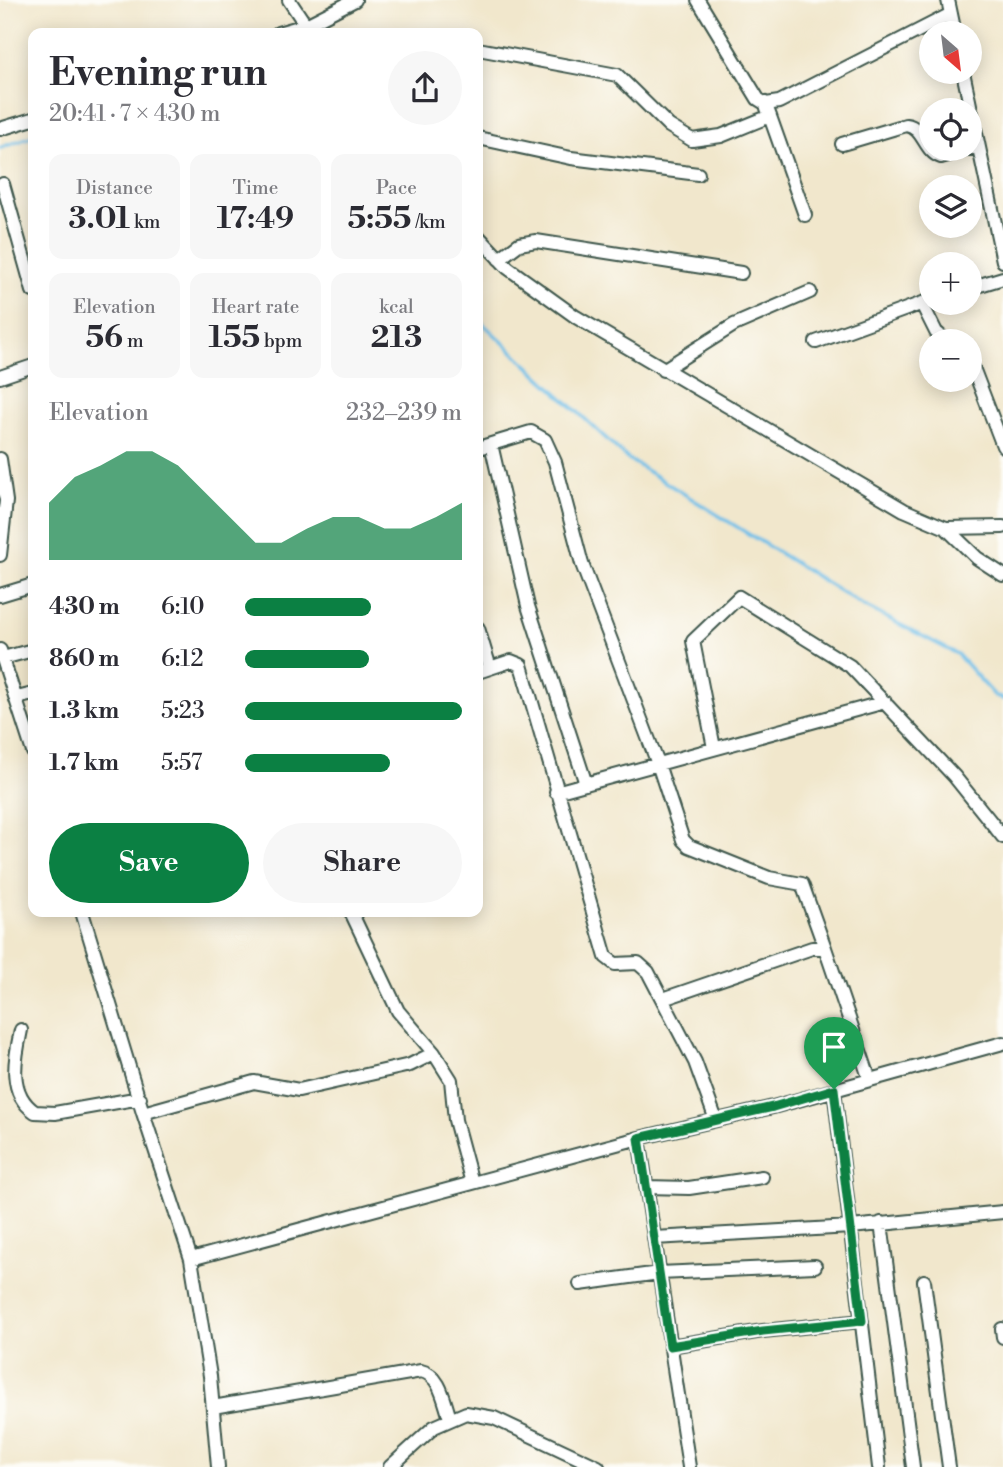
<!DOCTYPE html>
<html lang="en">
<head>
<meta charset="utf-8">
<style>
	:root { --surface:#fff; --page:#f7f7f7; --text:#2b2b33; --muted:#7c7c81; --accent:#0b8043 }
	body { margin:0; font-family:"Libre Bodoni",serif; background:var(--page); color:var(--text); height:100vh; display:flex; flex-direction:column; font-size:26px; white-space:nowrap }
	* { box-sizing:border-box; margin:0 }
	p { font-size:23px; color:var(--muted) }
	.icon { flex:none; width:38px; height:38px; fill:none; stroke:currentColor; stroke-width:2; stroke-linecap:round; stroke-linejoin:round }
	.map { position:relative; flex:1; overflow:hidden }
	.details { position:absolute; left:28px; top:28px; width:455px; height:889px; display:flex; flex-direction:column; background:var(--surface); border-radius:14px; box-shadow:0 4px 18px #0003 }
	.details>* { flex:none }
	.needle { width:46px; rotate:152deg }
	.fabs { position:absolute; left:919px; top:21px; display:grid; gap:14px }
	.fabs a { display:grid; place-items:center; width:63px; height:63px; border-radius:50%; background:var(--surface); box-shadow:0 4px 18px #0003; font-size:35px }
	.pin { position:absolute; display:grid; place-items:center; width:60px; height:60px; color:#fff; margin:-72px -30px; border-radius:50% 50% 50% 0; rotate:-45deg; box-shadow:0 0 7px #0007 }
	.pin .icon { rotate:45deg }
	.round { display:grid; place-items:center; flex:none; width:74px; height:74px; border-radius:37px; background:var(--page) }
	.overview { display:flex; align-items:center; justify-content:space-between; height:119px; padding:0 21px }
	h1 { font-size:38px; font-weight:800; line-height:52px }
	.stats { display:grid; grid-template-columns:repeat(3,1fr); gap:10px; height:119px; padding:7px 21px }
	.stats div { display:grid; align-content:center; border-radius:14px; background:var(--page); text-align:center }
	.stats b { font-size:30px; font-weight:800 }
	.stats small { font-size:19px; font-weight:400 }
	.stats p { font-size:19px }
	.chart { height:196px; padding:14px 21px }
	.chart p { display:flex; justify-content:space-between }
	.chart svg { width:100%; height:126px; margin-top:7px; fill:var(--accent); opacity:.7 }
	.cta { display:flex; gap:14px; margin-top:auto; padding:14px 21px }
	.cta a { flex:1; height:80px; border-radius:42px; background:var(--accent); color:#fff; font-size:28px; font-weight:800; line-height:80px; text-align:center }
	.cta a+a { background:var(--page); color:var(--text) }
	ul { padding:0 21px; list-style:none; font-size:23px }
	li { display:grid; grid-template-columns:112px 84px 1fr; align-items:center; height:52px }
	li i { height:18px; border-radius:9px; background:var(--accent) }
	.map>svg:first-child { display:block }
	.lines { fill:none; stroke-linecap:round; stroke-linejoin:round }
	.stream { stroke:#6ebfe9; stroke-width:3.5 }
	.street-casing { stroke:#3e564b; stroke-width:16 }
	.street { stroke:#fff; stroke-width:12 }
	.route-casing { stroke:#fff; stroke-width:14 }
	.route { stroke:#0b8043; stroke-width:9 }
</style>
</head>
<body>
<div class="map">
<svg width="1003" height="1467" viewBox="0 0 1003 1467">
	<rect width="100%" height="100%" fill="#fdfcf7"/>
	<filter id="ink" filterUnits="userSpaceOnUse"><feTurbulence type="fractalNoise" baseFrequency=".0143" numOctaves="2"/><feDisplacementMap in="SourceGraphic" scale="14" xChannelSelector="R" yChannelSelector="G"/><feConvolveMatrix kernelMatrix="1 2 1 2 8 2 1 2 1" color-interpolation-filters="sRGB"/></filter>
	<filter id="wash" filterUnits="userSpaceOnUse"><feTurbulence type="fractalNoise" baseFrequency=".00686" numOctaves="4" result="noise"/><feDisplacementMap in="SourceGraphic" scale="28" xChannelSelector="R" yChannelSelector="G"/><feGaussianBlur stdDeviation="1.57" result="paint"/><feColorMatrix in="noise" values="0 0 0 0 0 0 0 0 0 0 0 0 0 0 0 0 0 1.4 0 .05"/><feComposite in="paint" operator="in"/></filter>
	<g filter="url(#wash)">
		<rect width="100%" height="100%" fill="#f1e7cc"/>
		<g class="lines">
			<path class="stream" d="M0,148L33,136
				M478,319L628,459L864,606L957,654L995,696L1003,699"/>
		</g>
	</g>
	<g filter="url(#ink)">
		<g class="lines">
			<g class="street-casing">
				<path id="street" d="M289,0L311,33
					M698,0L758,99L766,104L779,102L951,14
					M948,0L955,33
					M278,33L306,25L355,0
					M478,49L617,75L669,126L692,140L721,136L770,116
					M963,72L1003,261
					M767,108L805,215
					M0,129L33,119
					M478,138L571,158L698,174
					M842,144L906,125C924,127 924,152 941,157L978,146
					M3,184L33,291
					M478,236L508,268L576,317L904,510L946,528L1003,527
					M499,259L519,244L536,241L741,273
					M970,288L1003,278
					M922,304L936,332L946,341
					M816,342L931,300
					M970,360L1003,446
					M663,370L734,325L810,292
					M0,377L33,366
					M491,444L528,606L586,784
					M478,448L531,432L545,440L555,462L582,564L658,764L683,840L689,846L769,878L802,884L825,948
					M0,459L6,501L0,555
					M946,528L977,558L1003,575
					M0,595L33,585
					M478,628L490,668
					M0,650L33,752
					M3,658L33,650
					M478,672L511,661L521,665L606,957L615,964L638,963L648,972L695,1062L716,1120
					M17,698L33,694
					M714,748L693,641L739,597L850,666L954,776L1003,837
					M556,792L885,702
					M82,912L143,1113L191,1259L210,1376L218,1467
					M351,912L398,1011L434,1053L451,1080L455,1120L472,1183
					M663,999L812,948H825L870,1080
					M21,1030C15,1058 7,1093 35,1112L55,1113L140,1098
					M834,1089L879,1467
					M143,1113L254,1082L299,1090L410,1065L434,1053
					M639,1138L689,1467
					M646,1187L689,1188L762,1177
					M881,1223L913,1467
					M654,1238L851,1227L1003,1212
					M191,1259L639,1138L773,1107L1003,1043
					M924,1281L949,1467
					M580,1284L659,1273L815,1266
					M1002,1329L1003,1337
					M670,1346L763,1331L862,1321
					M213,1407L421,1371C441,1375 444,1402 450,1418
					M390,1467L434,1427L466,1413L494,1418L598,1467"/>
			</g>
			<use href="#street" class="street"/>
		</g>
	</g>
	<g class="lines" filter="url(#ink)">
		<g class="route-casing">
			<path id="route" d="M834,1089L862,1321L763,1331L670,1346L639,1138L773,1107Z"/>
		</g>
		<use href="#route" class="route"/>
	</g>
</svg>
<div class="fabs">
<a><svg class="needle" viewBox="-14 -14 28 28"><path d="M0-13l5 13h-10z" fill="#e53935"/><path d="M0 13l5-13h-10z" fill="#7c7c81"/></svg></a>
<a><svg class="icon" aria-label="locate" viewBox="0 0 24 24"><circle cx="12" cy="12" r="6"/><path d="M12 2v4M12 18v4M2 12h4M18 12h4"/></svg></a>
<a><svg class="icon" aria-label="layers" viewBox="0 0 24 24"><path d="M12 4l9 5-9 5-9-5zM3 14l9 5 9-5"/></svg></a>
<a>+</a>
<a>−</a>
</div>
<div class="pin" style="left:834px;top:1089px;background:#1e9e55"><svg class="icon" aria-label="arrive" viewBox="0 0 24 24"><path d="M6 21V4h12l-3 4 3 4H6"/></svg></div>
<section class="details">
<div class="overview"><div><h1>Evening run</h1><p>20:41 · 7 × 430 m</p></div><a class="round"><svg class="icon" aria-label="share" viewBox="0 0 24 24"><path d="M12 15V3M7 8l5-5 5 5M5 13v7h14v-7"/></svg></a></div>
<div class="stats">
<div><p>Distance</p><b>3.01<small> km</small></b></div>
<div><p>Time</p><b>17:49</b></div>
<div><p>Pace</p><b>5:55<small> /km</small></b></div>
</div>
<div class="stats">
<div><p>Elevation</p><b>56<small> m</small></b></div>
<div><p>Heart rate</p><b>155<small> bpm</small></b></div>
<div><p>kcal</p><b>213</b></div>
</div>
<div class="chart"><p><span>Elevation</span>232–239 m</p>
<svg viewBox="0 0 160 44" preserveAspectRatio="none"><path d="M0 44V24L10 15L20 11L30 6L40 6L50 11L60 20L70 29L80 38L90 38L100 33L110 29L120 29L130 33L140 33L150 29L160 24V44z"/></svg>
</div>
<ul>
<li><b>430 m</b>6:10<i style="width:58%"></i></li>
<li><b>860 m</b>6:12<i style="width:57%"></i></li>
<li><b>1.3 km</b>5:23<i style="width:100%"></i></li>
<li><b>1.7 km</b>5:57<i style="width:67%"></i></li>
</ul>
<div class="cta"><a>Save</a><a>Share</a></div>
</section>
</div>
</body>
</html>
